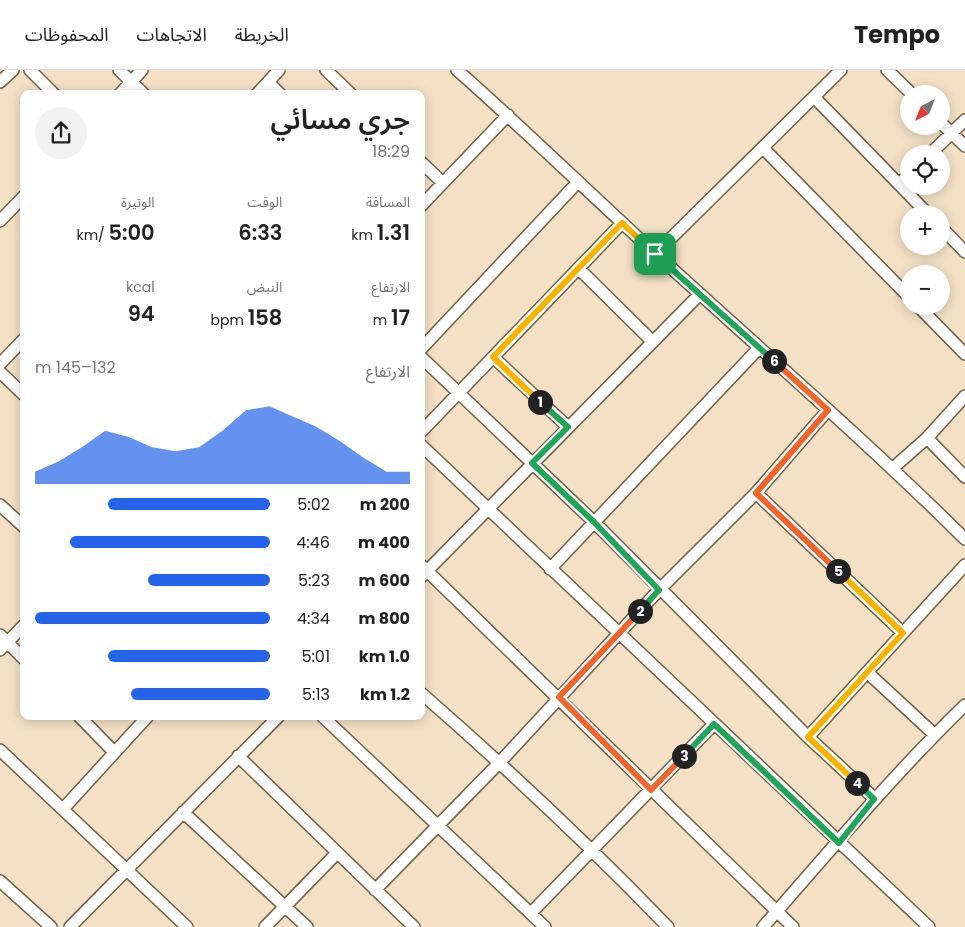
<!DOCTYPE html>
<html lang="ar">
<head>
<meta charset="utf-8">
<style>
	:root { --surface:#fff; --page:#f2f2f2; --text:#222; --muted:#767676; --line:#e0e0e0; --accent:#2563eb }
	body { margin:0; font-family:Poppins,"Noto Sans Arabic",sans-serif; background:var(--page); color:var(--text); direction:rtl; height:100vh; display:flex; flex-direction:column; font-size:19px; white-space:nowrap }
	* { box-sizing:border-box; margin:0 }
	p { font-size:16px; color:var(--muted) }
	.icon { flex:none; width:28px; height:28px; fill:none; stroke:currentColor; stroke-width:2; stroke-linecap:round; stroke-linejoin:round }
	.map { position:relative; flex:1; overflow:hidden; direction:ltr }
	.side { position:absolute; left:20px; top:20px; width:405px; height:630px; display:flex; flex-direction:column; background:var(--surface); border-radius:10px; box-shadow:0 2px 12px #0003; direction:rtl }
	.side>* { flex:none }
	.needle { width:32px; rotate:222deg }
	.controls { position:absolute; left:900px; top:15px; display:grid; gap:10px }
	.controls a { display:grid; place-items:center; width:50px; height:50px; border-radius:50%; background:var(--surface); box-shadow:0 2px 12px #0003; font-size:25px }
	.pin { position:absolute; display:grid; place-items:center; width:42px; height:42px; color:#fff; margin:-21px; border-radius:10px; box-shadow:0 2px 8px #0006 }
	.km { position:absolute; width:25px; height:25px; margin:-12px; border-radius:50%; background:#222; color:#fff; font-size:14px; line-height:25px; text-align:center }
	.round { display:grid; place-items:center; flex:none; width:52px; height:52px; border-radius:26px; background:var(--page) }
	.overview { display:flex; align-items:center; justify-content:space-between; height:85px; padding:0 15px }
	h1 { font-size:28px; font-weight:600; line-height:38px }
	.metrics { display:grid; grid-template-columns:repeat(3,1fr); gap:8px; height:85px; padding:5px 15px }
	.metrics div { display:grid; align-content:center }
	.metrics b { font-size:21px; font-weight:600 }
	.metrics small { font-size:14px; font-weight:400 }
	.metrics p { font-size:14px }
	.chart { height:140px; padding:10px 15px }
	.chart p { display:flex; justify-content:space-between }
	.chart svg { width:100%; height:90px; margin-top:5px; fill:var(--accent); opacity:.7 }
	ul { padding:0 15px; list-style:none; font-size:16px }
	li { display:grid; grid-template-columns:80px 60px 1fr; align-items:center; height:38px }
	li i { height:12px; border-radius:6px; background:var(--accent) }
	header { display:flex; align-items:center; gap:30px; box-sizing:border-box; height:70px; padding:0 25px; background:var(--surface); border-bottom:1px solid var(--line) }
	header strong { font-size:24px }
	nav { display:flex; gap:28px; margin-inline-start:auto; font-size:18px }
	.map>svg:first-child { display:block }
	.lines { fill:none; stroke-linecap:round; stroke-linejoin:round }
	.street-casing { stroke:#716148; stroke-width:14 }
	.street { stroke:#fff; stroke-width:11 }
	.split-1-casing { stroke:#fff; stroke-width:10 }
	.split-2-casing { stroke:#fff; stroke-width:10 }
	.split-3-casing { stroke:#fff; stroke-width:10 }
	.split-4-casing { stroke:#fff; stroke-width:10 }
	.split-5-casing { stroke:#fff; stroke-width:10 }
	.split-6-casing { stroke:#fff; stroke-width:10 }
	.split-7-casing { stroke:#fff; stroke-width:10 }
	.split-1 { stroke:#f5b400; stroke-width:6 }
	.split-2 { stroke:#22a559; stroke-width:6 }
	.split-3 { stroke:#f0652b; stroke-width:6 }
	.split-4 { stroke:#22a559; stroke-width:6 }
	.split-5 { stroke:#f5b400; stroke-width:6 }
	.split-6 { stroke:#f0652b; stroke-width:6 }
	.split-7 { stroke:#22a559; stroke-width:6 }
</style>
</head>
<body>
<header>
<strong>Tempo</strong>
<nav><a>الخريطة</a><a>الاتجاهات</a><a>المحفوظات</a></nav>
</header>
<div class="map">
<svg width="965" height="857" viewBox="0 0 965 857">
	<rect width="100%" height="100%" fill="#f3e0c5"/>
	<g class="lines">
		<g class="street-casing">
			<path id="street" d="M30,0L54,24
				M119,0L144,24
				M326,0L351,24
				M457,0C525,60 590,124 657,185C760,279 866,371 965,469
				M887,0L912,24
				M0,12L13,0
				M268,12L280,24
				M120,24L142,0
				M257,24L279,0
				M814,27L928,144
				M941,53L965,76
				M763,78L909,227
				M930,84L965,50
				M421,92L443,113
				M899,114L909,105
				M421,136L508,45
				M0,151L24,126
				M941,157L965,182
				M655,184L841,0
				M579,199L653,272
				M918,236L965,284
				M421,279L577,113
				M421,287L594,452L808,667L875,729
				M493,287L568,357
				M0,294L24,269
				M0,302L24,325
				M965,326L927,368L965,407
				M421,362L622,153
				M421,375L929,857
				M893,398L927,368
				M756,423L903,563
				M0,435L24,457
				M421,495L793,857
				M550,499L759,278
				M421,507L700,224
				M0,565L24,589
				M0,580L24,555
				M867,602L935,665
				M421,623C507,698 589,775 668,857
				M79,646L114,682
				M322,646L545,857
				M808,667L965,495
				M0,680L187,857
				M238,686L414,857
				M63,739L148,646
				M183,742L307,857
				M0,811L51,857
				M375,820L500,692L659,520L756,423L828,340
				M531,843L714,654
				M70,857L279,646
				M265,857L337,783
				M763,857C829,782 893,705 965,635"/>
		</g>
		<use href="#street" class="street"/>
	</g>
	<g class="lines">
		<g class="split-1-casing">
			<path id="split-1" d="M540,332L493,287L622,153L655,184"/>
		</g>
		<g class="split-2-casing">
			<path id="split-2" d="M540,332L568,357L532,393L594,452L659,520L640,541"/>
		</g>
		<g class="split-3-casing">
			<path id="split-3" d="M640,541L559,627L651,720L684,686"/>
		</g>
		<g class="split-4-casing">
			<path id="split-4" d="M684,686L714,654L839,773L874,729L857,713"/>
		</g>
		<g class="split-5-casing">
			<path id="split-5" d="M838,501L903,563L808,667L857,713"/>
		</g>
		<g class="split-6-casing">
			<path id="split-6" d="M774,291L828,340L756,423L838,501"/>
		</g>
		<g class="split-7-casing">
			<path id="split-7" d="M655,184L774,291"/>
		</g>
		<use href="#split-1" class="split-1"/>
		<use href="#split-2" class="split-2"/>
		<use href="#split-3" class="split-3"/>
		<use href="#split-4" class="split-4"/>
		<use href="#split-5" class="split-5"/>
		<use href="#split-6" class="split-6"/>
		<use href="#split-7" class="split-7"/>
	</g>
</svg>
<div class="controls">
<a><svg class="needle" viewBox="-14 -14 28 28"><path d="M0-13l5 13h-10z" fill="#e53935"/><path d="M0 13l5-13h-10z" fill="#767676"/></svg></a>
<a><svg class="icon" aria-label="locate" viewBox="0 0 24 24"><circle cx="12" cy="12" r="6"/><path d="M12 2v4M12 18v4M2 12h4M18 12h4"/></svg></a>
<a>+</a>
<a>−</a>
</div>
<div class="pin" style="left:655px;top:184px;background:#1e9e55"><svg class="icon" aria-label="arrive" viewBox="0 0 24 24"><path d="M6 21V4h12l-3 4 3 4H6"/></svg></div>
<b class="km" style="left:540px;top:332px">1</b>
<b class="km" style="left:640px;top:541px">2</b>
<b class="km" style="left:684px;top:686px">3</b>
<b class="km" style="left:857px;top:713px">4</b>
<b class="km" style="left:838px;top:501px">5</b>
<b class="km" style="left:774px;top:291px">6</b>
<section class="side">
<div class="overview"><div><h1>جري مسائي</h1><p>18:29</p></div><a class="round"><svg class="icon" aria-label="share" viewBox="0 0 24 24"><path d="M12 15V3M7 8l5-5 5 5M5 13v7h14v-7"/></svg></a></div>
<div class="metrics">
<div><p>المسافة</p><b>1.31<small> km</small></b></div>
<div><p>الوقت</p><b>6:33</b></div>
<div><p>الوتيرة</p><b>5:00<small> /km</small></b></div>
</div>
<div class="metrics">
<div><p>الارتفاع</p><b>17<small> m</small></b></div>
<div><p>النبض</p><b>158<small> bpm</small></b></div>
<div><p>kcal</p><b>94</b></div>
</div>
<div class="chart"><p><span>الارتفاع</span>132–145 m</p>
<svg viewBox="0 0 160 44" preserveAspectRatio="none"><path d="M0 44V38L10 33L20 26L30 18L40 21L50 26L60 28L70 26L80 18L90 8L100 6L110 11L120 16L130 23L140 31L150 38L160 38V44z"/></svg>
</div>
<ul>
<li><b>200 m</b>5:02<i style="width:69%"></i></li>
<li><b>400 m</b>4:46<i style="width:85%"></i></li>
<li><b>600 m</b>5:23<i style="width:52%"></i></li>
<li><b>800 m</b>4:34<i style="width:100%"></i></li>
<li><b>1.0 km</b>5:01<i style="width:69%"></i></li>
<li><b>1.2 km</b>5:13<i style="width:59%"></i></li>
</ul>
</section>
</div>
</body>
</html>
